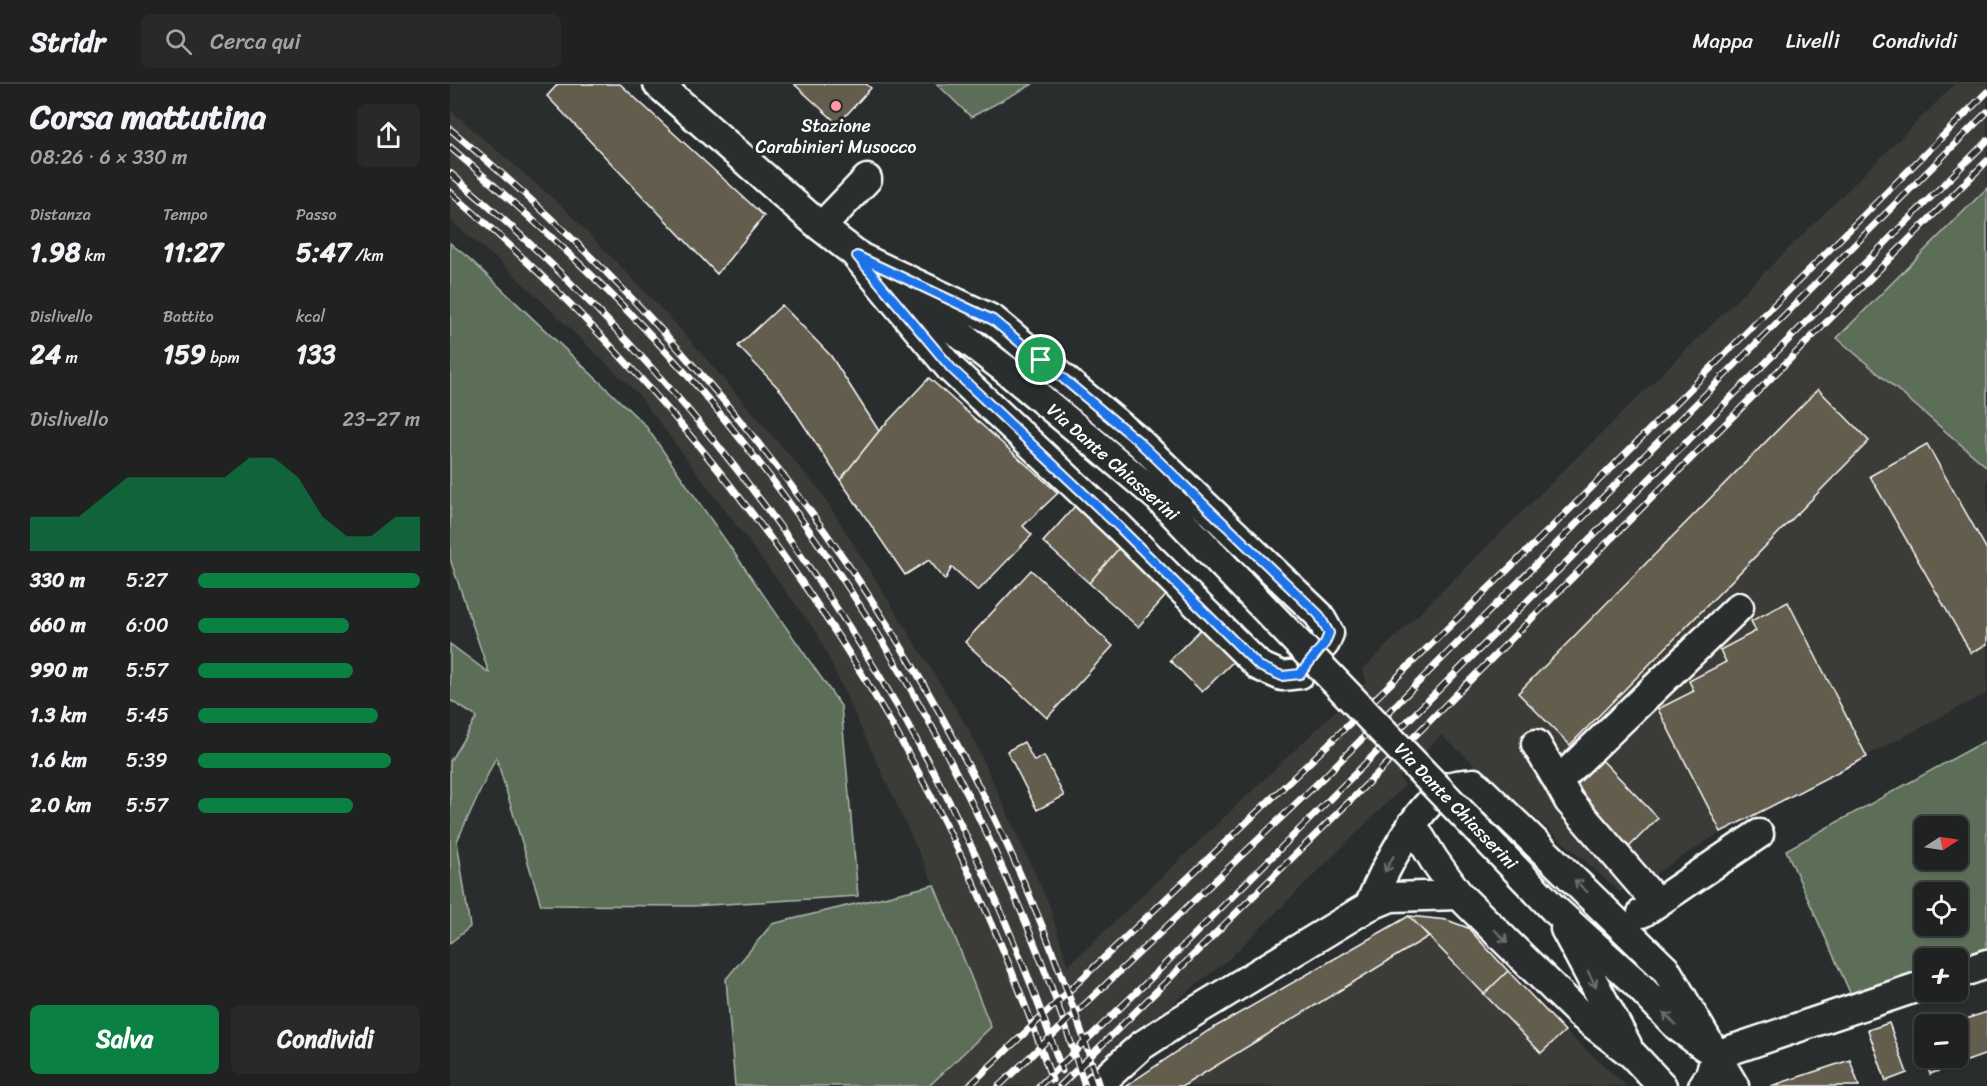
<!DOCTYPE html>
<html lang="it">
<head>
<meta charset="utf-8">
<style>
	:root { --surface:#202222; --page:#282a2a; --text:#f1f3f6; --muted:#a2a4a5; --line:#3d3f40; --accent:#0b8043 }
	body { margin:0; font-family:Sriracha,sans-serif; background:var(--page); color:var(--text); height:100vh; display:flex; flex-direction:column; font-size:22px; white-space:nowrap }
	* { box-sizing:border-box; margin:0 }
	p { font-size:20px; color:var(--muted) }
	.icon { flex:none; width:33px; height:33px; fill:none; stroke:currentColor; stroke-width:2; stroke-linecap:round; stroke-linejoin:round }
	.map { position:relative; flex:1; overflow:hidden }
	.side { display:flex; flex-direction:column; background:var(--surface); width:450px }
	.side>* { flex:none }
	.needle { width:39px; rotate:78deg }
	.fabs { position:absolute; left:1464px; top:732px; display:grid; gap:12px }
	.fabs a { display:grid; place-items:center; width:54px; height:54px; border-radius:9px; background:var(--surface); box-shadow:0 2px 4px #0004,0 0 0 2px var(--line); font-size:30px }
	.pin { position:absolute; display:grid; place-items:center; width:51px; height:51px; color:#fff; margin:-26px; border:3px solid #fff; border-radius:50%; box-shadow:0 2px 6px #0007 }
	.round { display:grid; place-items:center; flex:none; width:63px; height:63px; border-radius:9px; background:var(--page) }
	.summary { display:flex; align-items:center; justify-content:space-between; height:102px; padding:0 30px }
	h1 { font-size:33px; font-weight:800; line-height:45px }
	.figures { display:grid; grid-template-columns:repeat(3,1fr); gap:9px; height:102px; padding:6px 30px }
	.figures div { display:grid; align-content:center }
	.figures b { font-size:26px; font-weight:800 }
	.figures small { font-size:16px; font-weight:400 }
	.figures p { font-size:16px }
	.chart { height:168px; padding:12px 30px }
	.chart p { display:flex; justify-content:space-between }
	.chart svg { width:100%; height:108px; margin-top:6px; fill:var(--accent); opacity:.7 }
	.cta { display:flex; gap:12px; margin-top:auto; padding:12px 30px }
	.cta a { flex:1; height:69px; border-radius:9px; background:var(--accent); color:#fff; font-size:24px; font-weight:800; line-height:69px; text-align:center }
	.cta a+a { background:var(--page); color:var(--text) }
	ul { padding:0 30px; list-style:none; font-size:20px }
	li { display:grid; grid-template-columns:96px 72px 1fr; align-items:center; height:45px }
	li i { height:15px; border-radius:8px; background:var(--accent) }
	header { display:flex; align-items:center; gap:36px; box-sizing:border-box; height:84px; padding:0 30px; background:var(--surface); border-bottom:2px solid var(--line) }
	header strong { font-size:28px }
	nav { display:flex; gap:33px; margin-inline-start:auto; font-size:21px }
	.search { width:420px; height:54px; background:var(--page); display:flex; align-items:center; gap:15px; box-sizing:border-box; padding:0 21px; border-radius:9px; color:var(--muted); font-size:22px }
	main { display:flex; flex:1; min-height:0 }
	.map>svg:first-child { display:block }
	.built { fill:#3b3b38 }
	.green { fill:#5b6e58; stroke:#adb6ac; stroke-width:1.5; fill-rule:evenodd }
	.building { fill:#645d4e; stroke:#fff; stroke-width:1.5 }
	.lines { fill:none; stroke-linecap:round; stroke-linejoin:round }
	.minor-casing { stroke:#fff; stroke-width:33 }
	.minor { stroke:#2a2d2e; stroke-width:28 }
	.rail-casing { stroke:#fff; stroke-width:7 }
	.rail { stroke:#2a2d2e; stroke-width:4.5; stroke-dasharray:14; stroke-linecap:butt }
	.minor-bridge-casing { stroke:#fff; stroke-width:33; stroke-linecap:butt }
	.minor-bridge { stroke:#2a2d2e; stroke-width:28 }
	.oneway { stroke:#6a6c6d }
	.route-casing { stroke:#fff; stroke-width:12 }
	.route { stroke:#1a73e8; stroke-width:8 }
	.poi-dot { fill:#ff9aa2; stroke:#2a2d2e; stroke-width:2 }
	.labels { text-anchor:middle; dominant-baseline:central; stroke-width:6; stroke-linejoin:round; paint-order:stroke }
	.poi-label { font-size:18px; fill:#fff; stroke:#2a2d2e }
	.street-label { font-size:18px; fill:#fff; stroke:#2a2d2e }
</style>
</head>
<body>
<header>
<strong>Stridr</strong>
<div class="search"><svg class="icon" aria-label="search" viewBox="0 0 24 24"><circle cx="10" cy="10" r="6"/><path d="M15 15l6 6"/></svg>Cerca qui</div>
<nav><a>Mappa</a><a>Livelli</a><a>Condividi</a></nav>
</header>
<main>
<section class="side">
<div class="summary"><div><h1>Corsa mattutina</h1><p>08:26 · 6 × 330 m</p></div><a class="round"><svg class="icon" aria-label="share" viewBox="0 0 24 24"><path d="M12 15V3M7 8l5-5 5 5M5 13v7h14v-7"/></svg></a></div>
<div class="figures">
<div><p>Distanza</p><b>1.98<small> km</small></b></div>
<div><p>Tempo</p><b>11:27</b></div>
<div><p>Passo</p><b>5:47<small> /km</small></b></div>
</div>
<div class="figures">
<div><p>Dislivello</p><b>24<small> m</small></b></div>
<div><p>Battito</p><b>159<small> bpm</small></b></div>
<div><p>kcal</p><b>133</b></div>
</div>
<div class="chart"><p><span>Dislivello</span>23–27 m</p>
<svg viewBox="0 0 160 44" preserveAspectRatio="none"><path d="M0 44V30L10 30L20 30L30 22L40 14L50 14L60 14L70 14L80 14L90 6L100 6L110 14L120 30L130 38L140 38L150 30L160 30V44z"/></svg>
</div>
<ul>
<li><b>330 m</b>5:27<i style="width:100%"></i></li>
<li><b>660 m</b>6:00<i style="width:68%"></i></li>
<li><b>990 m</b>5:57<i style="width:70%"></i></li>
<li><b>1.3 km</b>5:45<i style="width:81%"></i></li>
<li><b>1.6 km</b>5:39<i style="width:87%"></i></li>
<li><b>2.0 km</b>5:57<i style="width:70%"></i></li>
</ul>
<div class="cta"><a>Salva</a><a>Condividi</a></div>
</section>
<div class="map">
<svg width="1537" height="1002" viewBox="0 0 1537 1002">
	<rect width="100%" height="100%" fill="#2a2d2e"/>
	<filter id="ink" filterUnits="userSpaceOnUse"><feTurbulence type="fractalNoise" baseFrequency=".0167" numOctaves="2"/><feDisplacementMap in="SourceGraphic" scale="12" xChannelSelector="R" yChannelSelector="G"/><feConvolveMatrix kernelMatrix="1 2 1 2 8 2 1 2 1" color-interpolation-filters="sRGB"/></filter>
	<g filter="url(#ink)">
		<path class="built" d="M1505,0H1537V104L1387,254L1537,383V609L1271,748L1189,800L1170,808L991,651L949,694L955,701L780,874L712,928L634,1002H479L541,943L484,801L367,549L188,310L56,183L0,136V26L112,122L225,239L371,408L519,646L599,820L618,882L916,598L913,585Z
			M997,836L1018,844L1115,947L1177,1002H676L758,947Z"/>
		<path class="green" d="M487,0H583L521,33Z
			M1537,104V383L1387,254Z
			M0,159L20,175L195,341L391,622L408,812L242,822L91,821L46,673L7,757L20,843L0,859V677L27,633L0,616V560L39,589L0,475Z
			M1537,656V865L1508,875L1474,874V887L1402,913L1336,766ZM1474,742H1508V776H1474ZM1474,808H1508V842H1474Z
			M484,801L541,943L479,1002H285L276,895L322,840Z"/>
		<path class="building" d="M108,0H170L314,132L267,190L97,12Z
			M344,0H416L421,4L388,40Z
			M332,221L381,272L429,347L390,396L332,308L288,262Z
			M479,294L608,409L573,442L582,451L528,507L502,483L495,496L479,476L455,491L390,396L429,347Z
			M1368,305L1419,357L1120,661L1068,609Z
			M1477,360L1537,466V560L1521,569L1420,392Z
			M625,422L670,463L639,499L593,458Z
			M670,463L720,507L688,543L639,499Z
			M581,486L663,562L597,634L515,558Z
			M1338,518L1417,673L1271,748L1208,625L1244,607L1239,597L1276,578L1270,566L1306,547L1301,537Z
			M755,541L788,573L752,608L720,576Z
			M574,658L584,677L594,672L614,712L587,726L557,667Z
			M1148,672L1208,734L1179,763L1119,701Z
			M959,832L997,836L1018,844L1058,887L1034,910Z
			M959,832L979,852L733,1002H676L758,947Z
			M1058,887L1115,947L1091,969L1034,910Z
			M1537,928V970L1480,990L1467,952L1474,949V974H1508V940H1500Z
			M1439,939L1457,989L1436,997L1418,946Z
			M1400,976L1409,1002H1321Z"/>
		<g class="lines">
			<g class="minor-casing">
				<path id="minor" d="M208,0L371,143L560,289L643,358L709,414L772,480
					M371,143L417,95
					M407,172L543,236L687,356L869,531L879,549L875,559L850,590L832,592L809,582L667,441L500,284Z
					M1086,660L1108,697
					M962,740L984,776L1009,811L1130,930L1183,971L1212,1002
					M1207,819L1119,717L1108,697L1289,523
					M919,822C934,786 964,727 996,704C1003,700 1016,700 1024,699L1216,886L1284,1002
					M1104,825L1187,900L1228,943L1255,963
					M1192,829L1309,750
					M1115,845L1177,961
					M1508,890L1537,880
					M1266,971L1474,901
					M647,1002L691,962L731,936L919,822L941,813L1009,811
					M1253,1002L1260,991L1266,971"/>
			</g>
			<use href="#minor" class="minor"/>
			<g class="rail-casing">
				<path id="rail" d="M0,45C304,299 533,622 649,1002
					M0,63C94,144 188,230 267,326C432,526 558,755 635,1002
					M0,89C281,325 496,639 612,987
					M0,108C277,347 485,649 602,996
					M519,1002L861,677L1110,435L1537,8
					M549,1002L875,692L1537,28
					M589,1002L696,899L1537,57
					M610,1002L899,718L1537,77"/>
			</g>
			<use href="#rail" class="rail"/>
			<g class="minor-bridge-casing">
				<path id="minor-bridge" d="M772,480L1104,825"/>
			</g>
			<use href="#minor-bridge" class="minor-bridge"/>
		</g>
		<defs><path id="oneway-shaft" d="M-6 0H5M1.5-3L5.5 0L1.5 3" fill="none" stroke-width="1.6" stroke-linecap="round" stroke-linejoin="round" transform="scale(1.5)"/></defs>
		<g class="oneway">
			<use href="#oneway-shaft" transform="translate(939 780) rotate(120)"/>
			<use href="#oneway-shaft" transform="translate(1131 802) rotate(-136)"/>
			<use href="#oneway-shaft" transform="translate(1051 852) rotate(44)"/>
			<use href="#oneway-shaft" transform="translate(1142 895) rotate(62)"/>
			<use href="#oneway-shaft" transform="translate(1220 935) rotate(-134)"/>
		</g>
	</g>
	<g class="lines" filter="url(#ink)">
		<g class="route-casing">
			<path id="route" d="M407,172L543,236L687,356L869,531L879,549L875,559L850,590L832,592L809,582L667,441L501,284Z"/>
		</g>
		<use href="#route" class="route"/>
	</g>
	<circle class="poi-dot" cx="386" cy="22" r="6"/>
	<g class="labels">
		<g class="poi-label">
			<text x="386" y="42">Stazione<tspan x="386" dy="21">Carabinieri Musocco</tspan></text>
		</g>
		<g class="street-label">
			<text transform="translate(663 378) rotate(41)">Via Dante Chiasserini</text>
			<text transform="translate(1006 722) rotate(46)">Via Dante Chiasserini</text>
		</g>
	</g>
</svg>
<div class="fabs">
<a><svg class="needle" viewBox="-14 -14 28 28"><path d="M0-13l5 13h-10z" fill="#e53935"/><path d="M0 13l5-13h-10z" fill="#a2a4a5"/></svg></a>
<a><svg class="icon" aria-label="locate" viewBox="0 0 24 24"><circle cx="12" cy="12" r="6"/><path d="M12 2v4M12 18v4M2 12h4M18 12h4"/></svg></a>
<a>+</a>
<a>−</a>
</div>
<div class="pin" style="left:591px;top:276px;background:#1e9e55"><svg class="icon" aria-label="arrive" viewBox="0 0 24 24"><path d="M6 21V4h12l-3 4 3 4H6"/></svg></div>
</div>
</main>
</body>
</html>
